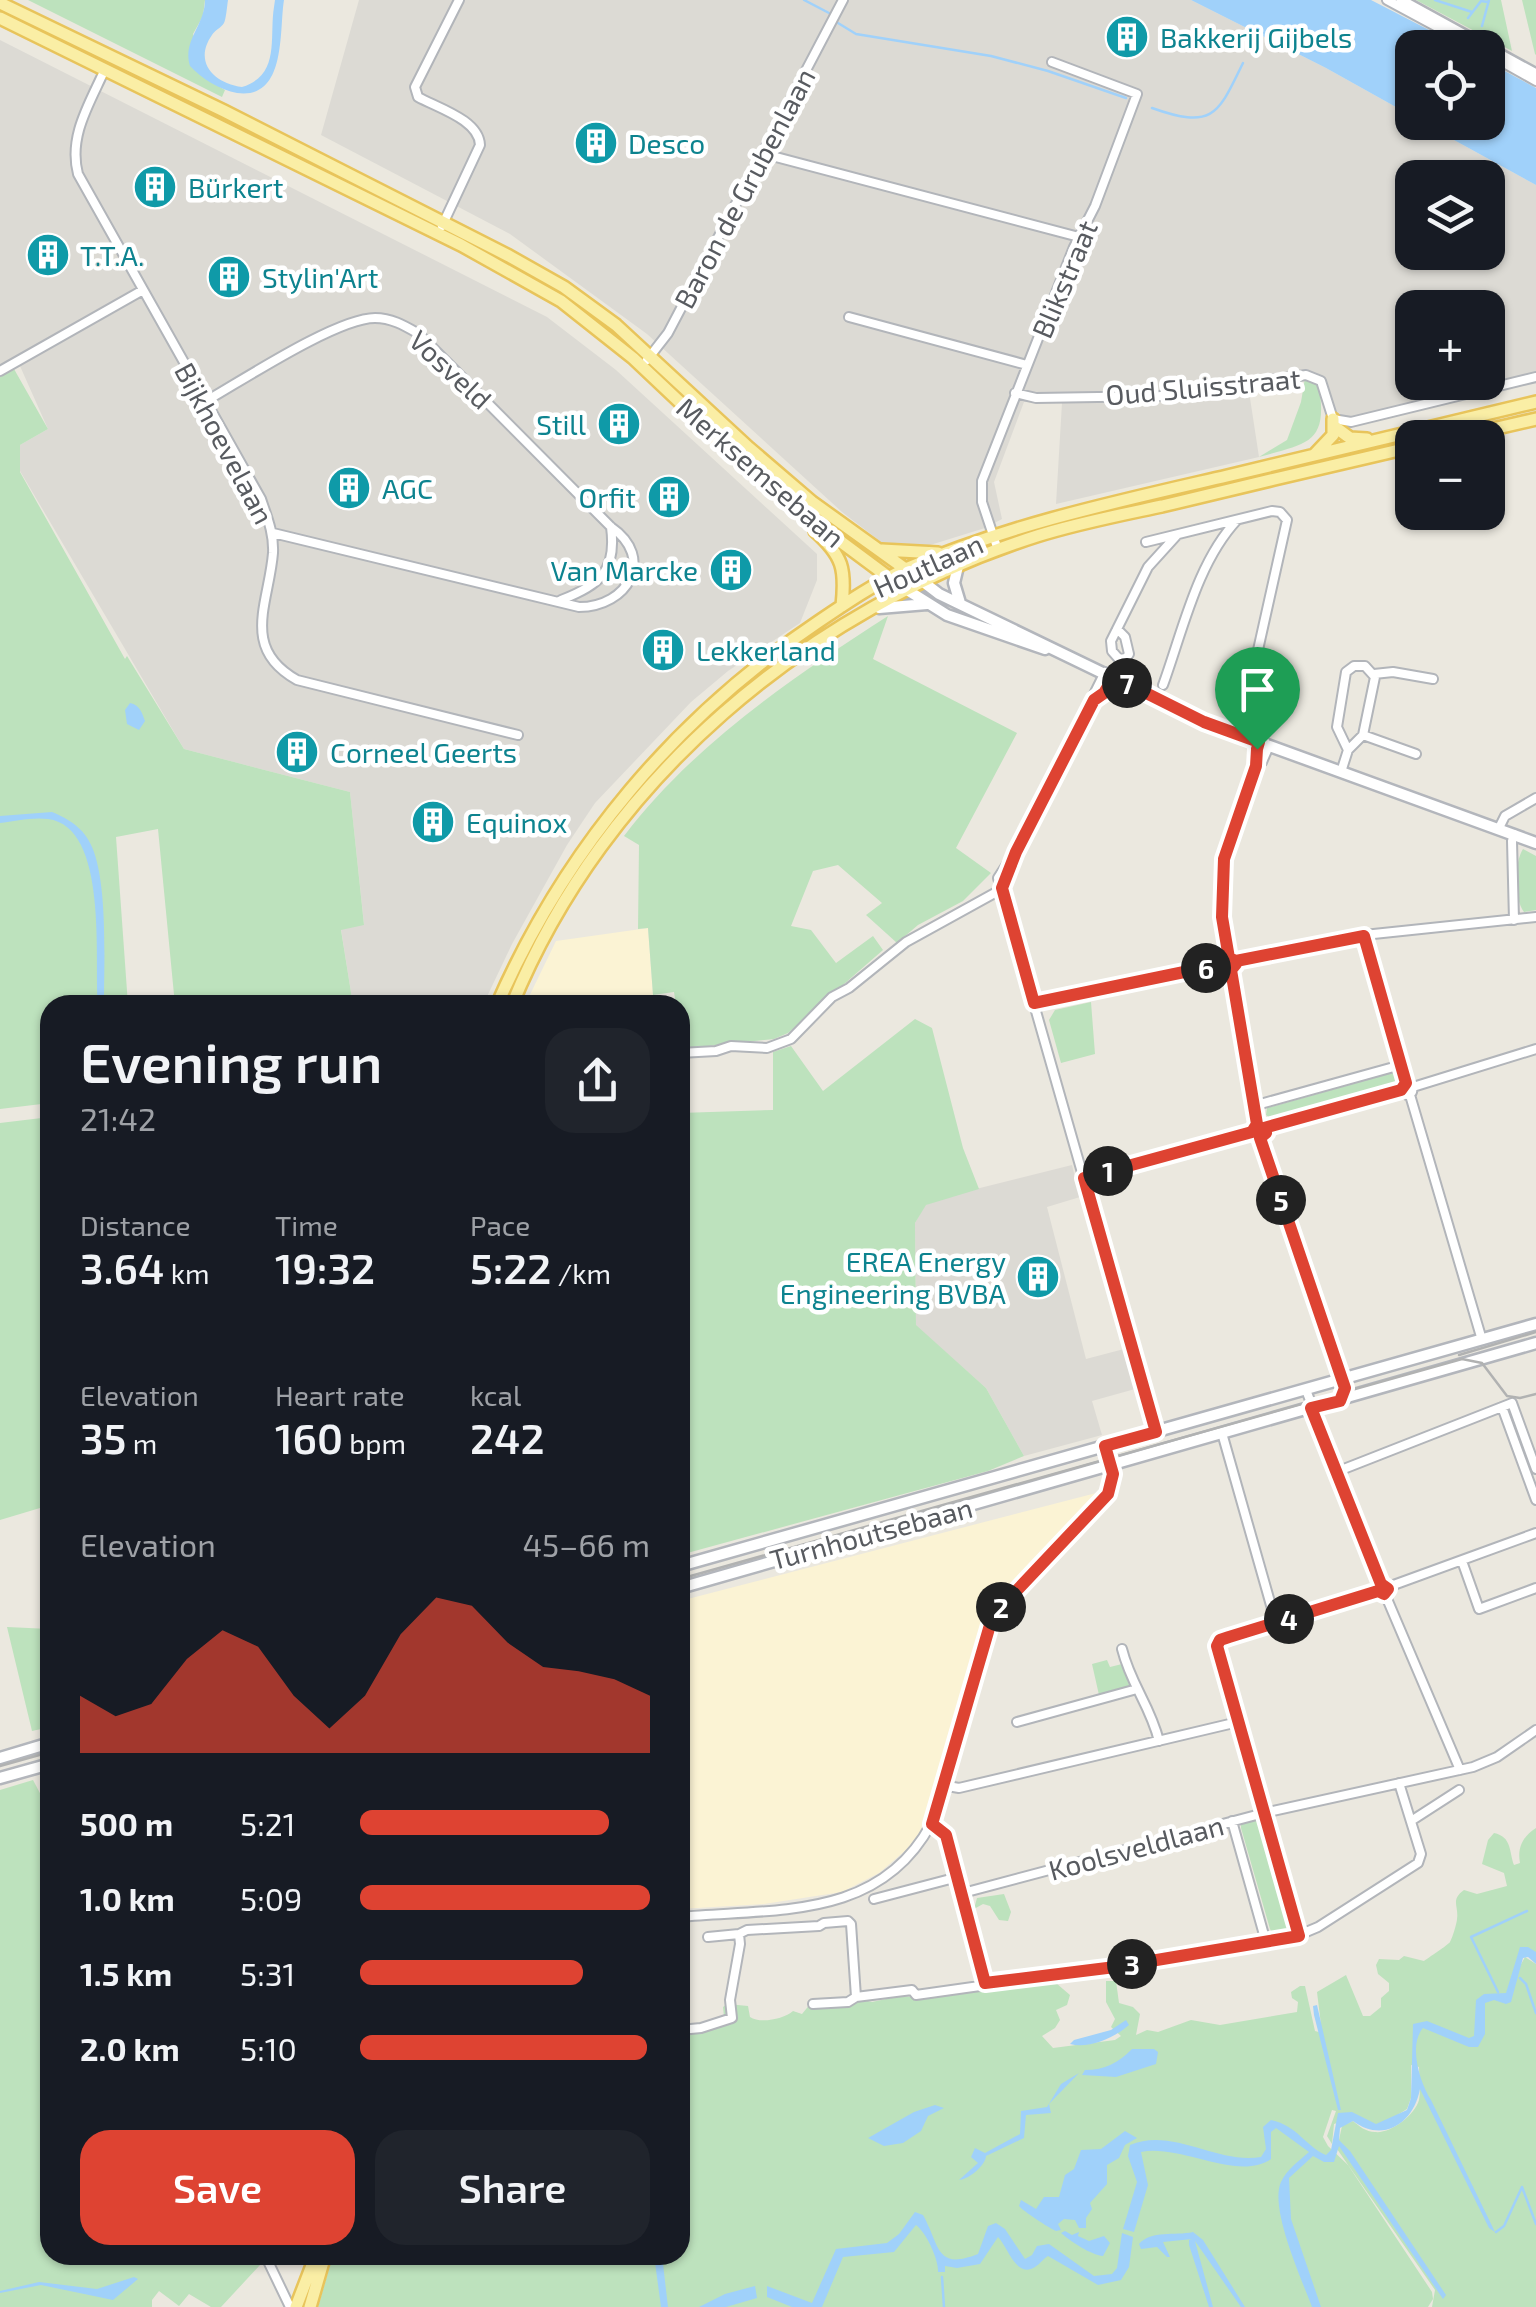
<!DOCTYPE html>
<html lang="en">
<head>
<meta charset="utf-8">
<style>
	:root { --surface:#171b24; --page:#20242c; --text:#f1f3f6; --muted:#9ea1a6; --accent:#de4332 }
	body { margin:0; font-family:"Exo 2",sans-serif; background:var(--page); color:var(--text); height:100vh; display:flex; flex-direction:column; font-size:38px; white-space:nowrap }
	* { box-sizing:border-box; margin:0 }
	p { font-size:32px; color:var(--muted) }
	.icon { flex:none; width:55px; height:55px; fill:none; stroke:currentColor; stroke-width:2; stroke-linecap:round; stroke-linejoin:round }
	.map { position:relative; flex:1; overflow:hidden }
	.drawer { position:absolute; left:40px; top:995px; width:650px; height:1270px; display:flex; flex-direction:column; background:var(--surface); border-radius:30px; box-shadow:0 2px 8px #0004 }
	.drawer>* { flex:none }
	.controls { position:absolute; left:1395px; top:30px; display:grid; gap:20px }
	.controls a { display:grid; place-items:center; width:110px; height:110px; border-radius:20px; background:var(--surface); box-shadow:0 2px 8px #0004; font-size:50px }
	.pin { position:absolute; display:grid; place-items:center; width:85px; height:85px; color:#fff; margin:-102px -42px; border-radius:50% 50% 50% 0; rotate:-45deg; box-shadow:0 0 10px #0007 }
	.pin .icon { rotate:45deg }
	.km { position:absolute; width:50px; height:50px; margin:-25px; border-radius:50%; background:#222; color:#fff; font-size:28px; line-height:50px; text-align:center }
	.round { display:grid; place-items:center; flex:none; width:105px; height:105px; border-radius:30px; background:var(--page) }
	.headline { display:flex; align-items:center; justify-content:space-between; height:170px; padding:0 40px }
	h1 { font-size:55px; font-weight:600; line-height:75px }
	.metrics { display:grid; grid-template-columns:repeat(3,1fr); gap:15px; height:170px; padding:10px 40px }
	.metrics div { display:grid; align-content:center }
	.metrics b { font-size:42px; font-weight:600 }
	.metrics small { font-size:28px; font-weight:400 }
	.metrics p { font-size:28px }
	.chart { height:280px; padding:20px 40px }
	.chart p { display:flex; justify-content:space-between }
	.chart svg { width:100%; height:180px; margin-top:10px; fill:var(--accent); opacity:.7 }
	.primary-button { display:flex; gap:20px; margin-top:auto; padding:20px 40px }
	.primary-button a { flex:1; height:115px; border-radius:30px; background:var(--accent); color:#fff; font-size:40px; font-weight:600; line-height:115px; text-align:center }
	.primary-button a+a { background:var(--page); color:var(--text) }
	ul { padding:0 40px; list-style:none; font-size:32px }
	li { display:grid; grid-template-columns:160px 120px 1fr; align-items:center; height:75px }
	li i { height:25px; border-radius:12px; background:var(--accent) }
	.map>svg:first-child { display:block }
	.commercial { fill:#fbf3d4 }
	.industrial { fill:#dcdad4; fill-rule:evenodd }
	.green { fill:#bde2bd }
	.water { fill:#a0d1fa }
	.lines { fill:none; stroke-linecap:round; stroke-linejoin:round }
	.stream { stroke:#a0d1fa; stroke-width:2.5 }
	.minor-casing { stroke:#b2b5ba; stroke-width:12 }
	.tertiary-casing { stroke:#b2b5ba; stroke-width:14 }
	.secondary-casing { stroke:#b3b6bc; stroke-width:15 }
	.primary-casing { stroke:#e8c45b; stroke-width:16 }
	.minor { stroke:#fff; stroke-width:8 }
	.tertiary { stroke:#fff; stroke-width:9 }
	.secondary { stroke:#fff; stroke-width:10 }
	.primary { stroke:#faeea5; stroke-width:11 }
	.tram { stroke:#b1b2b2; stroke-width:2.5 }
	.route-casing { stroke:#fff; stroke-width:20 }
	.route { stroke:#de4332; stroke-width:12 }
	.labels { text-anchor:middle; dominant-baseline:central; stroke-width:9; stroke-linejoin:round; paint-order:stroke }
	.culture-label { font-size:28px; fill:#0d838f; stroke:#fff; text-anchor:start }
	.street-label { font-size:28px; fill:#585b60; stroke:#fff }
</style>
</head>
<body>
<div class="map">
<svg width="1536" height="2307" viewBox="0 0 1536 2307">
	<rect width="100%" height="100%" fill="#ebe8df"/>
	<path class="commercial" d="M648,928L653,995L646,996L647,1005H525L556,941Z
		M1100,1492L1090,1509L989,1616L971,1665L940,1781L923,1828L907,1849L879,1873L842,1892L764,1904L680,1909V1601Z"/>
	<path class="industrial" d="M359,0H1191L1326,68L1412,116V122L1423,123L1536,185V377L1351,422L1333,419L1316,377L1248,385L1259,457L1056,504L1062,403L1024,402L994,482L1002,519L985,528L927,546L881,542L842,512L647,334L510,234L321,135ZM1412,178H1488V252H1412ZM1412,308H1488V382H1412Z
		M0,40L547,317L616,370L817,554V580L800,623L728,671L691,702L595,803L567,845L512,944L483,1005H353L341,929L364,924L350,792L184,749L20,471V445L48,429L16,357L0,364Z
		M1072,1165L1080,1197L1047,1207L1086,1359L1124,1349L1135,1389L1092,1401L1102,1435L1024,1456L986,1388L916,1326L915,1223L925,1205L960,1193Z"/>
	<path class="green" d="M28,0H205L203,16L193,34L208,80L225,90L222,97Z
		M1416,0H1501L1512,51Z
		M1522,0H1536V55L1535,54Z
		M14,369L48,429L20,445V472L125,659L127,656L184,749L350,792L364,925L341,930L353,1005H175L158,829L116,837L128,1005H50V1103L0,1109V377Z
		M1305,378L1319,386C1328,444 1308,443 1259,457L1287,440L1301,402Z
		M888,616L873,659L1017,733L956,848L991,873L963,901L918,925L897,943L866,915L882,903L838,865L813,871L791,926L811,930L836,963L873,936L883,950L788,1033L774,1039L681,1049L680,1005H676L674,992L653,995L648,928L638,929L639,845L624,836C695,743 792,678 888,616Z
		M1523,849L1536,856V910L1524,912C1514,899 1514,863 1523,849Z
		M1091,1002L1095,1054L1061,1063L1049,1020L1055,1010Z
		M915,1019L932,1028L963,1148L979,1189L926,1205L915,1223L916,1325L986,1388L1024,1456L988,1471L680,1555V1113L773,1110V1052L791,1046L823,1091Z
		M1395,1072L1400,1078L1398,1084L1271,1119L1266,1115L1267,1108Z
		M50,1117V1505L0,1520V1123Z
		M7,1627L50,1629V1727L32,1731Z
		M1107,1660L1110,1667L1122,1664L1130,1687L1099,1695L1092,1664Z
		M33,1780L50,1812V2255H255L260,2265L221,2307H211L189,2294L179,2306L159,2291L152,2300V2307H0V1790Z
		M1258,1818L1262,1823L1291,1926L1289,1932L1274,1935L1270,1929L1241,1828V1823Z
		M1536,1828V1955L1522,1951L1520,1966L1525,1957L1536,1964V2307H1432L1435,2290L1337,2149L1342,2126L1353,2121C1359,2126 1366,2132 1375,2132C1390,2134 1415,2115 1419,2100C1421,2090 1419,2078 1419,2067L1411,2065V2098L1407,2109L1383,2124H1373L1358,2116L1334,2124L1332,2144L1327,2136L1336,2111L1332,2110L1323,2137L1328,2146L1348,2165L1432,2292L1433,2299L1428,2307H318L333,2255H680V2035L686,2029L724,2017L723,2007L727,2004L748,2006L750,2017C760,2024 784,2019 793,2011L802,2014L811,2003L860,1999L872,2002L900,1996L932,1998L1038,1981L1056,1983L1070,1995L1067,2005L1056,2010L1060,2020L1055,2028L1042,2036L1053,2048L1115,2040L1121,2036L1111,2027L1115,2019L1106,2002V1981H1116L1119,2003L1133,2007L1140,2014L1136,2035L1147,2030L1158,2032L1191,2020L1220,2025L1297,2012L1298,2002L1292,1998L1291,1992L1300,1986H1305L1315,2031L1322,2033L1317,1992L1346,1975L1363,2016H1370L1381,2007V1998L1389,1991V1983L1378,1974L1376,1965L1379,1959L1399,1960L1404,1956L1424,1961C1428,1958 1448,1945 1450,1942C1452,1939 1457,1923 1457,1919C1459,1906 1450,1900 1464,1890L1477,1894L1507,1886L1504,1873L1482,1864L1488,1840L1494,1833C1512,1837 1509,1851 1514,1865L1520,1863C1517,1848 1523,1836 1536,1828Z
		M1004,1894L1011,1912L1008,1921L999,1920L990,1906L983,1904L974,1909L977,1898Z"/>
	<path class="water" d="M205,0H228C227,7 226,19 224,23C221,28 215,30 212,35C193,62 214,83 242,87C281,75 269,37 274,7L275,0H284C279,30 287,100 237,93C220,90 202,79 190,66C182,41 205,25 205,0Z
		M1191,0H1371L1462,47L1412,48V116L1326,68Z
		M1488,62L1536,88V185L1423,123L1488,122Z
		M130,703C140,705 142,713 145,721L139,730L127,724L125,710Z
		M52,812C69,819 84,828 92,847C108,884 104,963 104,1005H98C94,960 109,827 48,819C33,817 14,821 0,823V816Z
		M1520,1947H1528L1536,1952V1964L1528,1957L1523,1958L1511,2002L1506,2004L1494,2000L1485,2003V2034L1478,2047H1469L1423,2028C1408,2045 1420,2083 1431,2100L1495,2232L1489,2228L1420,2089C1414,2122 1384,2144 1353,2121L1340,2128L1339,2140L1350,2151L1446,2295L1443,2299L1339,2146L1334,2162H1324L1313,2156L1289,2178L1291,2219L1321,2307H1312C1302,2280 1269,2208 1281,2182C1287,2169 1299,2161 1309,2152L1276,2128L1271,2132V2159C1238,2182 1181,2144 1141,2152L1148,2185L1134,2232L1123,2229L1137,2182L1128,2156L1130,2145C1173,2127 1218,2165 1261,2157L1266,2149L1263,2127L1271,2120C1298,2126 1305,2146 1326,2155L1331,2150L1338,2113L1352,2112L1376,2124L1407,2110L1411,2098L1413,2024L1427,2021L1469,2038L1474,2036L1476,2000L1484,1994L1506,1993Z
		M1317,2005L1341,2110H1338L1314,2015L1313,2006Z
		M1126,2020L1129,2025C1114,2038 1089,2049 1070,2044L1074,2040L1111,2030Z
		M1132,2049H1154L1158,2052L1156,2064L1116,2077L1082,2075L1085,2070C1105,2070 1118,2063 1132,2049Z
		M1079,2073L1049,2104L1051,2113L1026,2115L1024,2138L986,2156C986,2165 968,2180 959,2180L978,2163L971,2157L975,2148L985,2153L1020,2134L1021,2111L1047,2107L1061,2084Z
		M935,2105L944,2108L928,2116L921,2131L903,2143L884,2146L868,2138L914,2112Z
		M1125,2131L1137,2138L1125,2145L1119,2158L1107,2165V2184L1090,2203L1092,2209L1086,2218V2228H1079L1075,2220L1064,2219L1058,2224L1061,2230L1056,2231C1049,2228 1023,2211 1019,2206L1021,2200L1036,2209L1044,2197H1059L1065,2175L1074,2169L1081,2150L1101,2149Z
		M915,2212L923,2215C940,2245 935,2271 978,2254L988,2226L996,2223L1005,2229L1025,2259L1032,2255L1037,2246L1049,2244L1094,2276L1112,2274L1117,2268L1122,2233L1133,2237L1129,2267L1121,2280L1098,2285L1048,2256C1043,2259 1040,2264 1035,2267C1016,2279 1008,2247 998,2237L980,2264L957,2268L945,2266V2272H938C939,2260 926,2232 916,2225L894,2252L843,2257L822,2307H792L767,2297V2286L812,2303L836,2249L887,2243L899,2234Z
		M1065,2231L1072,2235L1079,2232L1078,2236L1089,2241L1104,2236L1110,2243L1103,2256C1091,2255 1070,2241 1061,2233Z
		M1193,2232L1203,2240L1245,2307H1241L1195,2241L1213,2307H1209L1189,2245V2240L1192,2239L1163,2242L1170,2257H1167L1157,2247L1141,2249L1139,2244C1151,2230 1175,2236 1193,2232Z
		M654,2255H662L668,2307H661Z
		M134,2277L138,2279L113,2300L41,2285L0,2293V2291L39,2282L97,2289Z
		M755,2286L757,2298L726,2307H699L725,2294Z"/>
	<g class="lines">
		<path class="stream" d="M804,0L829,13
			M1435,0L1472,12
			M1468,18L1481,1L1488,2
			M838,23L856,34L991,56L1048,71L1126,98
			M1482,26L1489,0
			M1152,108C1214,130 1218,114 1243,63
			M1520,1978L1526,1984L1536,2013
			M1498,1992L1471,1937L1527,1911
			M1496,2232L1504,2226L1522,2187L1536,2224
			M942,2277L944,2307"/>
		<g class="minor-casing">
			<path id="minor" d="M1387,0L1476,48
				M1488,54L1536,81
				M105,69C90,103 68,136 78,174L261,499C267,517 274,533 273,553C269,603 240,648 297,680L518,735
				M761,153L1079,237
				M442,226L480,145C479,120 438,108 418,97L415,87L459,0
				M849,317L1027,365
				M647,360L668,333L843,0
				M0,371L143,290
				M1015,393L1036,398L1160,396L1306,375L1321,381L1333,419L1351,422L1536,377
				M206,401C243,380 337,318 375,318C392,318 405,326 419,334L611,527C656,558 628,607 579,607L273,533
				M1146,542L1272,511L1280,512L1287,520L1239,735
				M998,550L982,502V481L1074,247L1095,206L1137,94L1052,62
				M561,600C600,585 617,571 611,527
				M1117,629L1125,637L1129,654L1126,658L1119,659L1112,651L1111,641L1148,567L1177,535
				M1374,674L1393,672L1433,679
				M1163,685C1183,630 1197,563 1237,520
				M1095,700L1104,693L1114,677
				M1363,735L1416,754
				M1256,767L1254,760L1259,742
				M1341,772L1348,750L1363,735L1375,677L1365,666H1354L1346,672L1337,727L1348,750
				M1499,828L1505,816L1536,798
				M1013,855L998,878L1156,1432
				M1514,920L1512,841L1514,834
				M1364,935L1406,1083L1413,1087L1412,1092L1407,1095L1401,1090L1406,1083
				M1229,958L1222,917L1224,859L1256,767L1262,762L1269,746
				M1236,961L1364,935L1536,917
				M1231,970L1257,1125
				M1034,1003L1218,965L1229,958L1236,964L1229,970L1223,963
				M680,1053L716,1051L731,1046L767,1048L791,1039L832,997L849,988L906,942L1002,889L1016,852L1105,672
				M1413,1087L1536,1049
				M1410,1095L1482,1340
				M1253,1106L1401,1065
				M1265,1128L1401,1090
				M1260,1138L1345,1388L1341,1399
				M1084,1178L1251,1131L1257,1125L1265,1130L1263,1137L1258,1138L1251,1131
				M1306,1390L1381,1584L1388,1587L1385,1594L1377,1591L1381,1584
				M1502,1407L1536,1500
				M1222,1433L1276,1623
				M1336,1472L1512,1403L1536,1469
				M1462,1561L1479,1609L1536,1588
				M1388,1587L1536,1533
				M1385,1594L1460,1770
				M1122,1649C1131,1685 1150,1705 1159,1741
				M1017,1722L1137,1689
				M942,1785L959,1788L1238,1722
				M1232,1821L1266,1942
				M1411,1821L1459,1790
				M931,1824L946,1835L985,1983
				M963,1893L1264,1813L1473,1767L1497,1757L1536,1730
				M874,1899L958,1877
				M680,1917C774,1908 879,1921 931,1824L990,1625L1004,1603L1108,1494L1113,1474L1105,1446
				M1299,1935L1217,1646L1222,1639L1377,1591
				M708,1937L739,1934
				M813,2004L848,2002L856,1997
				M680,2030L701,2028L732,2018L730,2000L740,1944L739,1934L747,1930L819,1926L824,1923L848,1921L851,1924L856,1997L912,1990L916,1995L1115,1967L1299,1935L1318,1927L1418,1863L1421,1854L1399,1783
				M265,2255L290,2307"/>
		</g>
		<g class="tertiary-casing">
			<path id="tertiary" d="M1401,0L1536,74"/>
		</g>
		<g class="secondary-casing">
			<path id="secondary" d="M958,566L954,583L960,603
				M922,581L939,594L1204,722L1536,843
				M904,588L947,615L1045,649
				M879,608L927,604
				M680,1566L1536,1324
				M680,1588L1536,1343
				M0,1758L50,1743
				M0,1778L50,1764"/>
		</g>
		<g class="primary-casing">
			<path id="primary" d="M0,3L224,111L509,256L564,287L616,325L749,448L812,502L922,581
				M0,18L461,245L561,301L633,358L741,460L805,515L895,582
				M1335,427L1350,438L1367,439
				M1454,438L1536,419
				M1315,454L1333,435V419
				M815,531C843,556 846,569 842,606
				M882,550L938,553
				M497,1005C565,849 676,717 818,622C846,603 877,582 908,568C1011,524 1119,501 1227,476C1330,452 1433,427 1536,402
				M512,1005C604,780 808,609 1037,536C1078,523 1120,515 1162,506C1245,486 1329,466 1412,447
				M296,2307L316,2255
				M310,2307L325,2255"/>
		</g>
		<use href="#minor" class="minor"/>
		<use href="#tertiary" class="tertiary"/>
		<use href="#secondary" class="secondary"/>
		<use href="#primary" class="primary"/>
		<path class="tram" d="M1459,1355L1536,1332
			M680,1579L1462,1359L1482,1363L1507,1396L1520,1398L1536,1394
			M0,1766L50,1752"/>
	</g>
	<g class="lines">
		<g class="route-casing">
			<path id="route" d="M1257,749L1256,766L1224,859L1222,917L1229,958L1236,964L1231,970L1257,1124L1252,1132L1084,1178L1156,1432L1105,1446L1113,1474L1108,1494L1004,1604L990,1625L932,1824L946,1835L985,1983L1115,1967L1299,1936L1217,1646L1220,1640L1229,1637L1378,1591L1384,1594L1388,1589L1381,1584L1311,1408L1340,1401L1345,1388L1260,1138L1266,1133L1264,1128L1401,1090L1406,1083L1364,936L1236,961L1229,958L1218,965L1034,1003L1002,888L1016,852L1094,700L1104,693L1114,677L1204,722L1259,742L1257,749"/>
		</g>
		<use href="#route" class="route"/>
	</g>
	<defs>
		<g id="building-disc" transform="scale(2.25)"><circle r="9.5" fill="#0f9aa8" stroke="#fff"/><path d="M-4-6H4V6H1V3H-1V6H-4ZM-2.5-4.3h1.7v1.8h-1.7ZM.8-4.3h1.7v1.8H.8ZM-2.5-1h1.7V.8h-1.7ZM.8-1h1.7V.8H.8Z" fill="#fff"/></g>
	</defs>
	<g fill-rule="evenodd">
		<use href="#building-disc" x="1127" y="37"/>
		<use href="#building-disc" x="596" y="143"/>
		<use href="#building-disc" x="155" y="187"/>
		<use href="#building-disc" x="48" y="255"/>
		<use href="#building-disc" x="229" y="277"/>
		<use href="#building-disc" x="619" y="424"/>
		<use href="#building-disc" x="349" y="488"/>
		<use href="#building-disc" x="669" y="497"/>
		<use href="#building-disc" x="731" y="570"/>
		<use href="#building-disc" x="663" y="650"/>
		<use href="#building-disc" x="297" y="752"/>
		<use href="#building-disc" x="433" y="822"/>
		<use href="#building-disc" x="1038" y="1277"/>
	</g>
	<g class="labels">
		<g class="culture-label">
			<text x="1160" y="37">Bakkerij Gijbels</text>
			<text x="628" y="143">Desco</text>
			<text x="188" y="187">Bürkert</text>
			<text x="80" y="255">T.T.A.</text>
			<text x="262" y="277">Stylin'Art</text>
			<text x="586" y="424" text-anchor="end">Still</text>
			<text x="382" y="488">AGC</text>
			<text x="636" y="497" text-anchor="end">Orfit</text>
			<text x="698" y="570" text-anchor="end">Van Marcke</text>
			<text x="696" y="650">Lekkerland</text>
			<text x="330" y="752">Corneel Geerts</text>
			<text x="466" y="822">Equinox</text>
			<text x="1006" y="1261" text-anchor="end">EREA Energy<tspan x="1006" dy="32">Engineering BVBA</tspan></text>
		</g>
		<g class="street-label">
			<text transform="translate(744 188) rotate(-62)">Baron de Grubenlaan</text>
			<text transform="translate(1064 279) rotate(-67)">Blikstraat</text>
			<text transform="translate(451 369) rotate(43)">Vosveld</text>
			<text transform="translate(1203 386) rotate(-5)">Oud Sluisstraat</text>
			<text transform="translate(225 443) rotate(62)">Bijkhoevelaan</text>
			<text transform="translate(761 472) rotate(41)">Merksemsebaan</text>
			<text transform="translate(928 565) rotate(-24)">Houtlaan</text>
			<text transform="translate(871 1533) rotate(-15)">Turnhoutsebaan</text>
			<text transform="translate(1136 1847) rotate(-15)">Koolsveldlaan</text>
		</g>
	</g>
</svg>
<div class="controls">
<a><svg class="icon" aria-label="locate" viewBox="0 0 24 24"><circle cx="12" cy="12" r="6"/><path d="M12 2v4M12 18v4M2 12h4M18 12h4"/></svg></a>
<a><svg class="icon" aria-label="layers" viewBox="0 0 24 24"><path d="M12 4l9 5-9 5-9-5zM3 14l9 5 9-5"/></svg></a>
<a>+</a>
<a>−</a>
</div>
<div class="pin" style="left:1257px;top:749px;background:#1e9e55"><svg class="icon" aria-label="arrive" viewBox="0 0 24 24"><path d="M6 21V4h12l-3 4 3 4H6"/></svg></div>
<b class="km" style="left:1108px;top:1171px">1</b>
<b class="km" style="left:1001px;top:1607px">2</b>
<b class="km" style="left:1132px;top:1964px">3</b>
<b class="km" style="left:1289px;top:1619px">4</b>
<b class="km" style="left:1281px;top:1200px">5</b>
<b class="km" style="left:1206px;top:968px">6</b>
<b class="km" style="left:1127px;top:683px">7</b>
<section class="drawer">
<div class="headline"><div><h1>Evening run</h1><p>21:42</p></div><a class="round"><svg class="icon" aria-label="share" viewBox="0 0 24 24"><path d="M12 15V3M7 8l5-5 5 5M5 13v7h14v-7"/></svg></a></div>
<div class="metrics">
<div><p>Distance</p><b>3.64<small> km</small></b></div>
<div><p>Time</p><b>19:32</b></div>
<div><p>Pace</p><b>5:22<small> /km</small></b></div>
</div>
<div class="metrics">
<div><p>Elevation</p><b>35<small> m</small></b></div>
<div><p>Heart rate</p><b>160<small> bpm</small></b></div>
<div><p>kcal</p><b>242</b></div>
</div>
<div class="chart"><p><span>Elevation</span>45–66 m</p>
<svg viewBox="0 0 160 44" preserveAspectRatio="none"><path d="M0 44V30L10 35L20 32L30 21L40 14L50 18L60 30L70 38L80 30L90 15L100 6L110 8L120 17L130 23L140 24L150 26L160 30V44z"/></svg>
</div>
<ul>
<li><b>500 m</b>5:21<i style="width:86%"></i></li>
<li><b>1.0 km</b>5:09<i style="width:100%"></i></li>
<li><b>1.5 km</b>5:31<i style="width:77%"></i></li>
<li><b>2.0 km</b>5:10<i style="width:99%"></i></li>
</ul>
<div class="primary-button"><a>Save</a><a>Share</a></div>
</section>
</div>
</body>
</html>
